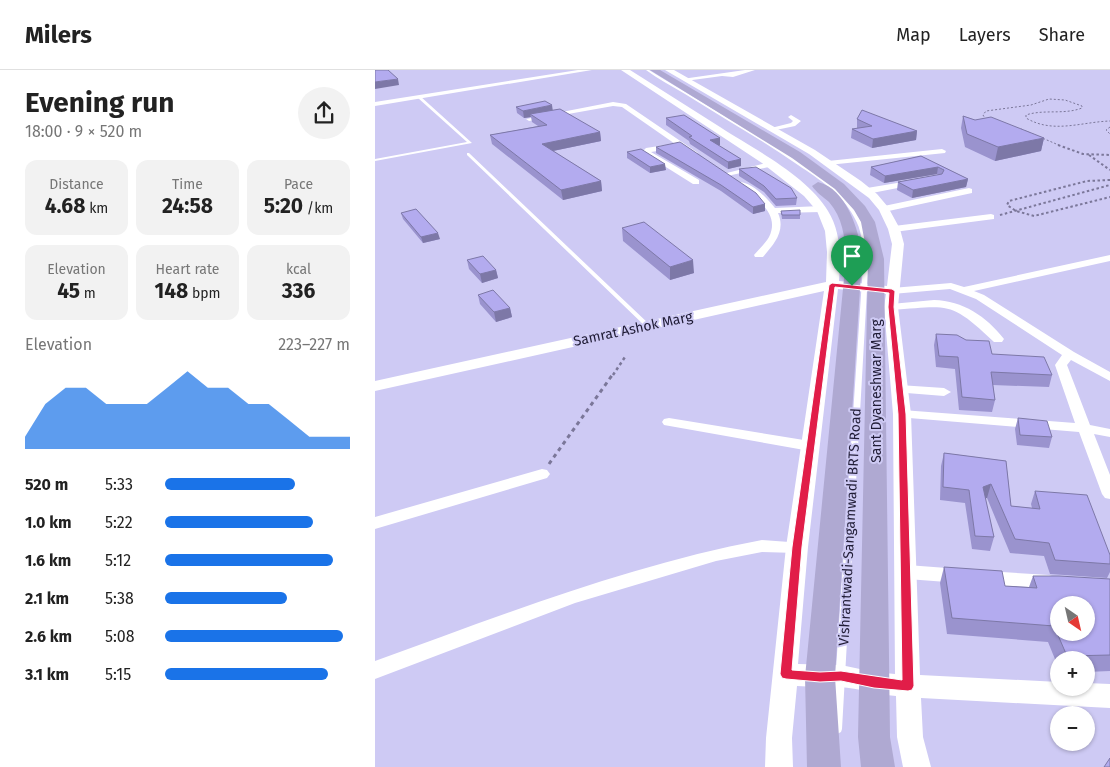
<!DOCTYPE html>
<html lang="en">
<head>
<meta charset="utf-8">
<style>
	:root { --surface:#fff; --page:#f2f2f2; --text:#222; --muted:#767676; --line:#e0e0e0; --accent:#1a73e8 }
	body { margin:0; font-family:"Fira Sans",sans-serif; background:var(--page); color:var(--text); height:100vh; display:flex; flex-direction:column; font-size:19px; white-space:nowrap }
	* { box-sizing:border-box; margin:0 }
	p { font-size:16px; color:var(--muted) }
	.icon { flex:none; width:28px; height:28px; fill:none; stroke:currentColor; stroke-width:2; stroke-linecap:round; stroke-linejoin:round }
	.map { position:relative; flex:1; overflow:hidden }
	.panel { display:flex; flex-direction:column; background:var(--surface); width:375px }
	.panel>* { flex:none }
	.needle { width:32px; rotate:146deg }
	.fabs { position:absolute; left:675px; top:526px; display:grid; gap:10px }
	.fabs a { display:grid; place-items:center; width:45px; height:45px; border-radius:50%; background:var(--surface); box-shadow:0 1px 4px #0004; font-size:25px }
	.pin { position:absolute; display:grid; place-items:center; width:42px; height:42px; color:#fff; margin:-51px -21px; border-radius:50% 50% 50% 0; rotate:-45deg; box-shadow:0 0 5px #0007 }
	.pin .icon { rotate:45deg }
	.round { display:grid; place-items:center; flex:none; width:52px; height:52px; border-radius:26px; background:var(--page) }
	.headline { display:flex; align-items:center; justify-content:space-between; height:85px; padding:0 25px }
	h1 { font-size:28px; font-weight:700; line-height:38px }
	.stats { display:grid; grid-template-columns:repeat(3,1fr); gap:8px; height:85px; padding:5px 25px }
	.stats div { display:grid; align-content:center; border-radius:12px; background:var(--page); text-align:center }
	.stats b { font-size:21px; font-weight:700 }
	.stats small { font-size:14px; font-weight:400 }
	.stats p { font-size:14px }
	.chart { height:140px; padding:10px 25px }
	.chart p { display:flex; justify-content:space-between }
	.chart svg { width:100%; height:90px; margin-top:5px; fill:var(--accent); opacity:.7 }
	ul { padding:0 25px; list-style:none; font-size:16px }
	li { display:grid; grid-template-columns:80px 60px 1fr; align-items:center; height:38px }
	li i { height:12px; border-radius:6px; background:var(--accent) }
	header { display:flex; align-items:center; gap:30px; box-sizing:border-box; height:70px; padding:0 25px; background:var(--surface); border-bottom:1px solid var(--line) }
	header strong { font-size:24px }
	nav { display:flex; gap:28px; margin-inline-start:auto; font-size:18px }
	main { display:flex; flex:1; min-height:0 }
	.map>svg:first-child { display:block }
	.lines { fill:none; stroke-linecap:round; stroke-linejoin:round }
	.path-far3 { stroke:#7b7799; stroke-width:1; stroke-dasharray:2 2; stroke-linecap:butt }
	.path-far2 { stroke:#7b7799; stroke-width:2; stroke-dasharray:2.5 2.5; stroke-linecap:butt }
	.path-far1 { stroke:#7b7799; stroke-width:2.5; stroke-dasharray:3 3; stroke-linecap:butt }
	.path { stroke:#7b7799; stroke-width:3; stroke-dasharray:4 4; stroke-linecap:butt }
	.service { fill:#fff; fill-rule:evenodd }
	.minor { fill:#fff; fill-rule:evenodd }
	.tertiary { fill:#fff; fill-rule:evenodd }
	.primary { fill:#afa9d2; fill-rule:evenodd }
	.wall { fill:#9a93ce }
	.shaded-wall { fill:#7d78a7 }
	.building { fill:#b3abef; stroke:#7d78a7; fill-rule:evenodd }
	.route { fill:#e11d48; stroke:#fff; fill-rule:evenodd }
	.labels { text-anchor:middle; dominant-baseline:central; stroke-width:4; stroke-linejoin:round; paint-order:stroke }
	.street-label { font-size:14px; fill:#201c36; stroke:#cecaf4 }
</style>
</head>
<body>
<header>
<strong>Milers</strong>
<nav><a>Map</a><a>Layers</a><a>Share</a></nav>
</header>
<main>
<section class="panel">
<div class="headline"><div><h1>Evening run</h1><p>18:00 · 9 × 520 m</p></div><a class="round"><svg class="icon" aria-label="share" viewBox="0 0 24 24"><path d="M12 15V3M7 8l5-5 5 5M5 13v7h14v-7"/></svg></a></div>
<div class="stats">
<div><p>Distance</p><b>4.68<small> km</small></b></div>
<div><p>Time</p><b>24:58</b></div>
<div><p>Pace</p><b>5:20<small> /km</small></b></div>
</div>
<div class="stats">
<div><p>Elevation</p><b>45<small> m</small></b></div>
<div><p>Heart rate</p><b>148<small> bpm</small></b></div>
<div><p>kcal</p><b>336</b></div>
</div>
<div class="chart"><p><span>Elevation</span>223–227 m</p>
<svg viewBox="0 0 160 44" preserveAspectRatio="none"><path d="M0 44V38L10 22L20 14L30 14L40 22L50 22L60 22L70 14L80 6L90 14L100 14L110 22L120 22L130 30L140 38L150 38L160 38V44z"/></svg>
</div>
<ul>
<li><b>520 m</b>5:33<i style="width:70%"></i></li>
<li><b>1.0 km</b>5:22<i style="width:80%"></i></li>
<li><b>1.6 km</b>5:12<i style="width:91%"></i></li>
<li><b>2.1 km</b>5:38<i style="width:66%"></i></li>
<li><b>2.6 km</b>5:08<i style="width:96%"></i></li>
<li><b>3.1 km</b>5:15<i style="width:88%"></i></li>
</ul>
</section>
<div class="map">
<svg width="735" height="697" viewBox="0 0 735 697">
	<rect width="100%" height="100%" fill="#cecaf4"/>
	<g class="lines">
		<path class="path-far3" d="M611,50L608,45L611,41L656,35L674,29L690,30L707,36V38C689,45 669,39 651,45V48C678,64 706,52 735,51
			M735,57L731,60L735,64
			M646,59L686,76"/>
		<path class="path-far2" d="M683,75L708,84L735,85
			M714,85L735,100
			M735,110L712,111L634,131L632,135L641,141L659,146L735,127
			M625,145L735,115"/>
		<path class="path-far1" d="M238,305L250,287"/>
		<path class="path" d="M174,394L238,304"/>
		<path class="service" d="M271,0H274C306,20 339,39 371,59C407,80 464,111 484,147C493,164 494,183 493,202L467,659L466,662L462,664L458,662L457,659L488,195C488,178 488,162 479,147C467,124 444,109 423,95C387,70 348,48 310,24C297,16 283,9 271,0Z
			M43,26H45L97,73L0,91V89L92,72L43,28Z
			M92,83H94L275,255V257H271L92,85Z"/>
		<path class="minor" d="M203,0H217L0,36V32Z
			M370,0H380L358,7L347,6L310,11L307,9Z
			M238,32L251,34L323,83L316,85L247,37L238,36L154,51L151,49Z
			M416,45L426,51L420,56L396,61L392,59L416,53L418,51L413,47Z
			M297,74L301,76L300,78L276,82L324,110V114H318L267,82L271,78Z
			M567,79L571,81L570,83L453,95L449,93L453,91Z
			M395,92H398V96L352,106L348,104Z
			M540,110H543V114L492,124L488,121L492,118Z
			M363,112C376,111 393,129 400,138L446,136L450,139L446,142L403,143C411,161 399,174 388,187H380L379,185C384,179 390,174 394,167C406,143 380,127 363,116Z
			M594,118L597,119V123L509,142L505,139L509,136Z
			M616,144L619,145V149L519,162L514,159L519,156Z
			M735,185V191L599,221L609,225L699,282L735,302V311L696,290L692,295L715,355L735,359V367L719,364L735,405V429L730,428L727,424L704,362L522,347L520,344L527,340L700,353L680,295L687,285L601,229L575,219L517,224L512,221L517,218L576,213L589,217Z
			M559,230C588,231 611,246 629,269L627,272H619C575,230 574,236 516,240L510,237L516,234Z
			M524,315L569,318L576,322L569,326L519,322L517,319L519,316Z
			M294,348L435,371L440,373L442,376L440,379L435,381L289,355L287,352L289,349Z
			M167,399L172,400L175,404L172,408L0,459V447Z
			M387,470L428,473L430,477L428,481L422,483L387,482L341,491L200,533L0,609V591C127,545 254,495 387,470Z
			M532,495L585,499L591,501L594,506L591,511L585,513L532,509L526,507L523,502L526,497Z
			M611,501L674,505L680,507L683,512L680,517L674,519L611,515L605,513L602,508L605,503Z"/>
		<path class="tertiary" d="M246,0H255C285,19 315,38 345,57C379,79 432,106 453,141C466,162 466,188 464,211L512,216L517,174L513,159L504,140L494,128L434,84L290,0H299L440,80L486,111L502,124L513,137L525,159L529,174L523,237L536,344L545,605L684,612V618H711V613L735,614V638L546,628L548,667L556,697H528L522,667L521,626C502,625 484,618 465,617C451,616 436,617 422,616L417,668L418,697H390L391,668L411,477L449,221L0,321V311L451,212L452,182L450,161L442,141L429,126L387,93ZM463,219L511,224L509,237L518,344L520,604L499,602L466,595L423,594L433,477Z"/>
		<path class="primary" d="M275,0H285L425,82L469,114L490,136L500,152L509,189L515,667L520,697H486L483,667L493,189L486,152L479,140L460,119L417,88Z
			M443,112C472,119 485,162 487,188L460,607L466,697H432L430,607L471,188C470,168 468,148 454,132C448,127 441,122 437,116Z"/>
	</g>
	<path class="wall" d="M141,37L178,40L225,62L226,71L178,81L226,111L227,121L188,130L117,74L115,65L163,56L157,52L156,47L149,48L142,43Z
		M588,46L600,50L669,68L666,81L620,91L590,77L586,58Z
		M291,48L345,68V75L344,76L366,89V96L353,99L315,74L314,71L291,55Z
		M482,49L542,61L541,70L497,78L476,68L477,59L483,58H482Z
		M281,77L390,134V141L378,144L346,121L281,83Z
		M252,82L291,100L275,103L252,88Z
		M546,86L593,109L591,117L537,128L522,120L523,112L563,105L562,104L509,113L495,105L496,97Z
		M364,99L422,128L421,135L401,136L389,122L364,106Z
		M406,141L425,145V149H407Z
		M26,143L65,169L48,173L28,149Z
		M247,158L319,203L295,210L248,171Z
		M92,190L121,200L123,208L107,213L94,199Z
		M103,225L135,238L137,247L121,252L105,234Z
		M561,264L617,284L677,305L674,317L618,315L620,330L617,342L584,340L580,299L561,297L559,275Z
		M643,348L677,367L674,378L642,375L640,359Z
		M569,383L631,391L636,436L657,438L656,434L660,421L735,485V502L732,508L675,504L669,486L635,483L612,428H610L619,467L615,481L597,479L590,433L565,430L566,396Z
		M569,497L630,516L654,517L658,506L735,509V601L711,602V590H684V599L673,572L572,564L565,513Z"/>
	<path class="shaded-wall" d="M23,9L24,15L0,19V12Z
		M177,35L178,42L155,44L156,47L149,48L148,41Z
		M542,61L541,70L497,78L498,69Z
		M225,62L226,71L168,83L167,74Z
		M345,68V75L335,77V70Z
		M669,68L666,81L620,91L623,77Z
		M366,89V96L353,99V92Z
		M290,94L291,100L275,103V97Z
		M563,97L562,104L509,113L510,106Z
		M593,109L591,117L537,128L538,120Z
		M226,111L227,121L188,130L186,120Z
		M390,134V141L378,144V137Z
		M63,163L65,169L48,173L46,167Z
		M318,190L319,203L295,210V197Z
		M121,200L123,208L107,213L105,204Z
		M135,238L137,247L121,252L119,242Z
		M616,414L612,428L604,430L608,417Z"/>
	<path class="building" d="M0,0H13L23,9L0,12Z
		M170,31L177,35L148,41L141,37Z
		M185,39L225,62L167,74L226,111L186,120L115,65L172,55L155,44Z
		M487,40L542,61L498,69L477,59L497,56L482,49Z
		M309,45L345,68L335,70L366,89L353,92L314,67L317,66L291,48Z
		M588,46L600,50L616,47L669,68L623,77L592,64Z
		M305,72L381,123L390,134L378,137L346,115L281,77Z
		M266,79L290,94L275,97L252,82Z
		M546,86L593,109L538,120L523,112L567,104L569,100L563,97L510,106L496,97Z
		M381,97L416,118L422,128L401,129L389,116L364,99Z
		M41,139L63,163L46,167L26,143Z
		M425,140V145H407L406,141Z
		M269,152L318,190L295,197L247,158Z
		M108,186L121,200L105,204L92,190Z
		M118,220L135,238L119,242L103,225Z
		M561,264L582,265L591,270L614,271L617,284L669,287L677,305L616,302L620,330L587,327L583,287L564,286Z
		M643,348L672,351L677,367L645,365Z
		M569,383L631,391L636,436L665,439L660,421L712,425L735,485V494L680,490L674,473L640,469L616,414L608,417L619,467L600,466L594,420L568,417Z
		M569,497L627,501L630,516L662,518L658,506H684L735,509V585L692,586L679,556L577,548ZM684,535H711V562H684Z
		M735,688V697H729Z"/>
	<path class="route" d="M457,213L517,219L520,221L519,237L531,344L539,616L537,620L533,621L499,618L466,611L445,612L411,609L407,608L405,604L417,477L454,215ZM460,217L514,223L513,237L523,344L527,610L466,601L445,602L417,600L427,477Z"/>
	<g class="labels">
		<g class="street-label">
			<text transform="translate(258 259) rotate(-12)">Samrat Ashok Marg</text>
			<text transform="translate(501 321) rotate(-90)">Sant Dyaneshwar Marg</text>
			<text transform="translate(475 457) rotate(-87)">Vishrantwadi-Sangamwadi BRTS Road</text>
		</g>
	</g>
</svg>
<div class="fabs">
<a><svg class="needle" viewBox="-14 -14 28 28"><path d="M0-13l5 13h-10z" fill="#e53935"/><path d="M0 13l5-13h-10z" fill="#767676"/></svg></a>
<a>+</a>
<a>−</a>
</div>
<div class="pin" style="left:477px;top:216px;background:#1e9e55"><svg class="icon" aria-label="arrive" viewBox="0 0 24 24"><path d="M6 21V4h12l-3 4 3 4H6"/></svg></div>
</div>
</main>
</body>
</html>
